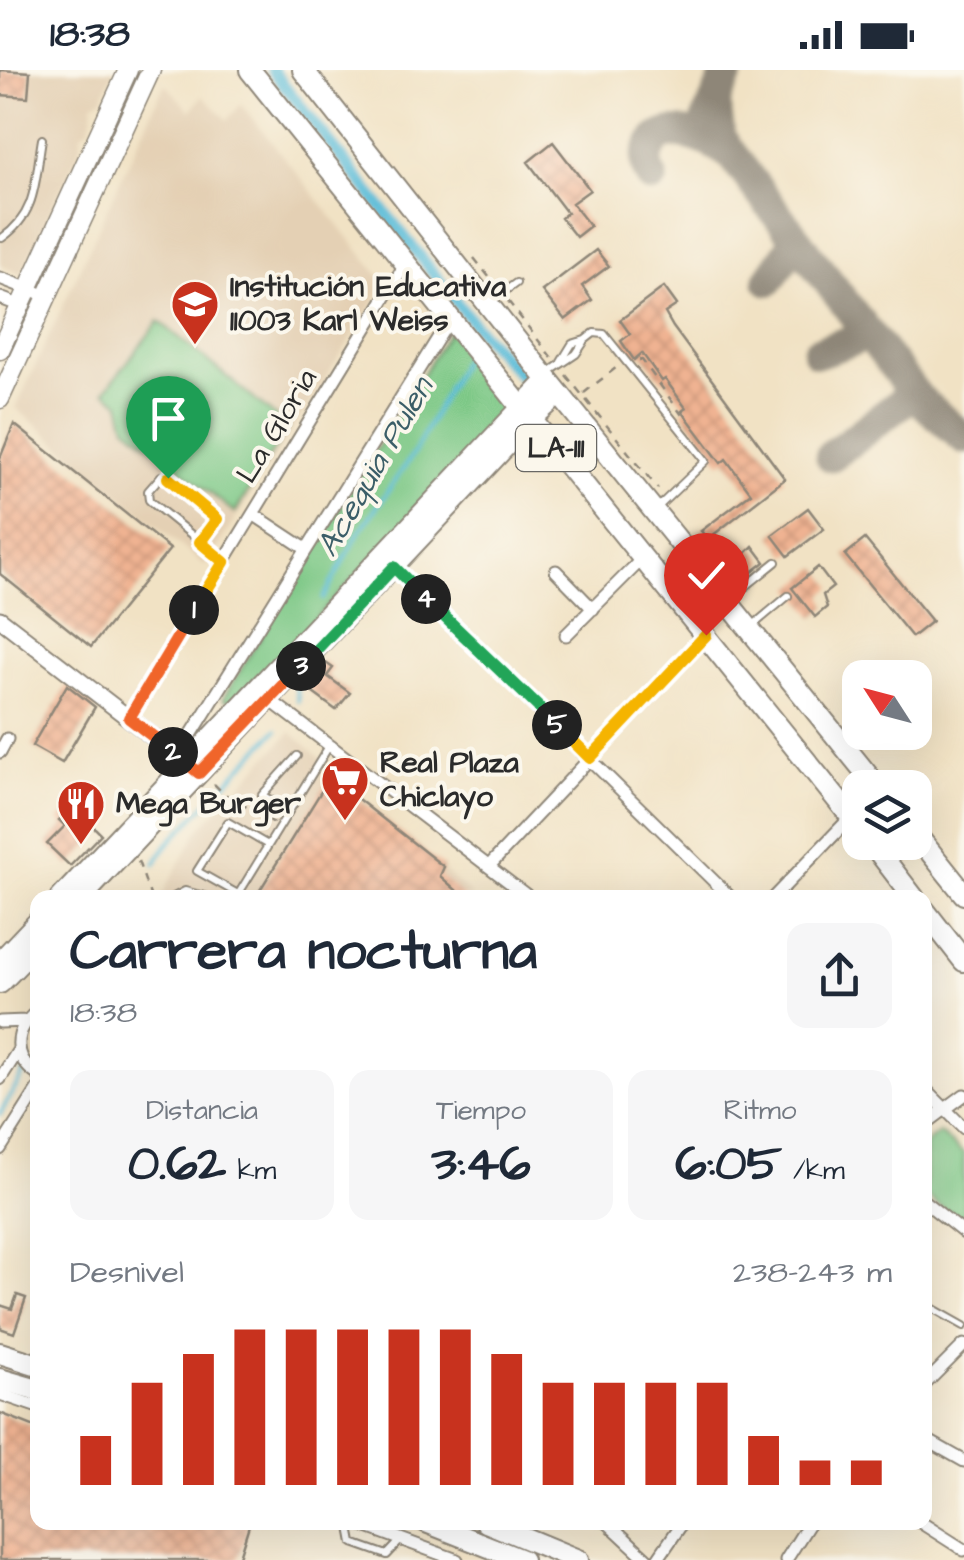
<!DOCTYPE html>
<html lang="es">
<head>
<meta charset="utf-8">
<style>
	:root { --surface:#fff; --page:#f6f6f7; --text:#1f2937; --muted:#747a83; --accent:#c8321e }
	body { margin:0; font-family:"Architects Daughter",sans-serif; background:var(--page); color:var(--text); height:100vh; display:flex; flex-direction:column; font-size:38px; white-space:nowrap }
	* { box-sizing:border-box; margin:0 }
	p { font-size:32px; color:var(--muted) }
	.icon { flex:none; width:55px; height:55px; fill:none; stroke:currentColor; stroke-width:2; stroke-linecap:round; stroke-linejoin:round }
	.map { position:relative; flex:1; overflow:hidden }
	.drawer { position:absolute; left:30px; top:820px; width:902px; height:640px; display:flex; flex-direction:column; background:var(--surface); border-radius:20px; box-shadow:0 10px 40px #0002 }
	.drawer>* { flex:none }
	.needle { width:65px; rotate:306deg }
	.buttons { position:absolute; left:842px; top:590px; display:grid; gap:20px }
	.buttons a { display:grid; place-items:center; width:90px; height:90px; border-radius:20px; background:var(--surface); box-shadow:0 10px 40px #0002; font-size:50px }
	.pin { position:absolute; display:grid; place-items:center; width:85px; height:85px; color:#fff; margin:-102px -42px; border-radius:50% 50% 50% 0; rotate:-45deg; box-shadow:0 0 10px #0007 }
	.pin .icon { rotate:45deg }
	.km { position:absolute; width:50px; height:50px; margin:-25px; border-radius:50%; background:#222; color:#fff; font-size:28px; line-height:50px; text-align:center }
	.round { display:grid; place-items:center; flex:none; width:105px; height:105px; border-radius:20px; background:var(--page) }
	.head { display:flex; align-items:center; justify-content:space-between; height:170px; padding:0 40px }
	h1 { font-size:55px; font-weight:700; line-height:75px }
	.figures { display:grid; grid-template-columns:repeat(3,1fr); gap:15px; height:170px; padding:10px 40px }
	.figures div { display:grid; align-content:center; border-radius:20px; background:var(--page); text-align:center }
	.figures b { font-size:50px; font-weight:700 }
	.figures small { font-size:28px; font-weight:400 }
	.figures p { font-size:28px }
	.chart { height:280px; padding:20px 40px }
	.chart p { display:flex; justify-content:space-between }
	.chart svg { width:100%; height:180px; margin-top:10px; stroke:var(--accent); stroke-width:6 }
	.status { display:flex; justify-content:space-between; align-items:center; height:70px; padding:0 50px; background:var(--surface); direction:ltr }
	.status svg { height:28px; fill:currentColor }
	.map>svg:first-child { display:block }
	.built { fill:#e4d0b4 }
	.green { fill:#7dc886; stroke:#547a58; stroke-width:2.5 }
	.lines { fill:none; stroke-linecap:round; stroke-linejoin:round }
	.stream { stroke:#5abcd8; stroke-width:4 }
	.canal { stroke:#5abcd8; stroke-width:12 }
	.taxiway { stroke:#8e8678; stroke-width:32 }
	.building { fill:url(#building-cross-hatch) }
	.service-casing { stroke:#8e8678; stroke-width:10 }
	.minor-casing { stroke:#8e8678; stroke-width:15 }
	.tertiary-casing { stroke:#8e8678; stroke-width:19 }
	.secondary-casing { stroke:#8e8678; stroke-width:21 }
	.primary-casing { stroke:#8e8678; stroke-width:24 }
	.trunk-casing { stroke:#8e8678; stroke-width:24 }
	.path { stroke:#8e8678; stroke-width:2.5; stroke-dasharray:8 8; stroke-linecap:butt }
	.service { stroke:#fff; stroke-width:6 }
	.minor { stroke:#fff; stroke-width:11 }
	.tertiary { stroke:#fff; stroke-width:15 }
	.secondary { stroke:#fff; stroke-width:18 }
	.primary { stroke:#fff; stroke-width:20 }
	.trunk { stroke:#fff; stroke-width:20 }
	.split-1-casing { stroke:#fff; stroke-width:20 }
	.split-2-casing { stroke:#fff; stroke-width:20 }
	.split-3-casing { stroke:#fff; stroke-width:20 }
	.split-4-casing { stroke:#fff; stroke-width:20 }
	.split-5-casing { stroke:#fff; stroke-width:20 }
	.split-6-casing { stroke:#fff; stroke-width:20 }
	.split-1 { stroke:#f5b400; stroke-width:12 }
	.split-2 { stroke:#f0652b; stroke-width:12 }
	.split-3 { stroke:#f0652b; stroke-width:12 }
	.split-4 { stroke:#22a559; stroke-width:12 }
	.split-5 { stroke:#22a559; stroke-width:12 }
	.split-6 { stroke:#f5b400; stroke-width:12 }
	.labels { text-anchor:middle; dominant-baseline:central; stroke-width:8; stroke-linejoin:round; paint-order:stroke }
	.shield { fill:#fbf7ec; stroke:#696865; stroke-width:2.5 }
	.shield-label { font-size:28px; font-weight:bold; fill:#2b2b2b }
	.poi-label { font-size:30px; font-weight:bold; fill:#2b2b2b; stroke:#fbf7ec; text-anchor:start }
	.street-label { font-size:30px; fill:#2b2b2b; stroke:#fbf7ec }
	.water-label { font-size:32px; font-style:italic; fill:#3b5e68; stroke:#fbf7ec }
</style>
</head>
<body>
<div class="status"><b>18:38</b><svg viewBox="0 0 49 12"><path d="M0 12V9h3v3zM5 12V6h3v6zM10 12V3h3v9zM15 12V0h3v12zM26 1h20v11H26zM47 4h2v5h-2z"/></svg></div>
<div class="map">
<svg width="964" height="1490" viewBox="0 0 964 1490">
	<defs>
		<pattern id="building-cross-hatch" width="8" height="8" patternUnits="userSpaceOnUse" patternTransform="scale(2.5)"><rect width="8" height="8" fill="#f0b392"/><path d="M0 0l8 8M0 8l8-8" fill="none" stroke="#ce9a7e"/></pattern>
	</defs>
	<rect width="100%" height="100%" fill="#fbf7ec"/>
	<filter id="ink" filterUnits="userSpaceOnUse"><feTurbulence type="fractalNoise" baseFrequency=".01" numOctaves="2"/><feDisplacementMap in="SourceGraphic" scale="20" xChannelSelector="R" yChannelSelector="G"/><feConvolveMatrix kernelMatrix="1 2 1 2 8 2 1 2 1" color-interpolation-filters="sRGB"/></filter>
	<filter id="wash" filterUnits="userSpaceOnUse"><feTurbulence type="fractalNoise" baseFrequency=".0048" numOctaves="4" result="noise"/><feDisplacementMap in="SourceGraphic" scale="40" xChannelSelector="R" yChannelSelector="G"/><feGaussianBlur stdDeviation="2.25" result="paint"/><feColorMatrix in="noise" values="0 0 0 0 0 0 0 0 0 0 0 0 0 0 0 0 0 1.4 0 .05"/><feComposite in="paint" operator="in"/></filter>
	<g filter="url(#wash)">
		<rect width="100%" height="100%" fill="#f1e2c4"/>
		<path class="built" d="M0,0H114L102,28L93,33L92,49L88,59L81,63V76L21,204L0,195Z
			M165,13L190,41L203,26L228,50L241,34L386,214L205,496L16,338Z
			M291,662L473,827L160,828L199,759Z"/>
		<path class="green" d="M159,251L288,357L235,443L126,356L120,333L105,321Z
			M449,261L512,341L234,635L223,628Z
			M939,1063L964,1084V1156L925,1125V1074Z"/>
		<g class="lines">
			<path class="stream" d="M323,529L358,464L414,383L464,287
				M296,615L298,631
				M155,794L166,776L277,660
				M0,1044L24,1003"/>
			<path class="canal" d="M272,0L481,263L523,308"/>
			<path class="taxiway" d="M715,32L720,68L755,116L918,328L964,368
				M707,49L729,0
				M652,108C647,100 645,94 648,85C659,44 712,70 733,86
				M769,210L789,181L805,180
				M818,282L854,270L861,253
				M831,386L914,323"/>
		</g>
		<g id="blocks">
			<path class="building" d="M0,0L30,2L28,27L0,25Z
				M553,72L590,120L572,133L590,156L576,167L561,148L567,143L528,92Z
				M596,180L609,196L582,216L592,230L565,250L542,221Z
				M664,217L677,235L665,243L673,257L785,409L708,469L701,461L751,423L726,389L721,393L682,341L686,338L665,309L662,311L642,283L634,290L621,271L630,264L620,250Z
				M14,354L170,479L91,577L0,504V388Z
				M808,438L824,459L788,486L772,465Z
				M865,469L932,551L912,567L845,485Z
				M753,476L765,492L742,510L732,497Z
				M818,497L833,517L823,525L827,537L815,547L792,518Z
				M323,591L333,598L327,606L350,623L336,640L301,614Z
				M67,615L95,637L62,693L32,676Z
				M330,707L444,797L440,806L465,828H255Z
				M73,736L101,764L70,796L47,774L65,756L59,750Z
				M17,1225L26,1228L14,1263L0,1258V1235L12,1239Z
				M0,1343L38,1358V1452H250L238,1490H0Z"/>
		</g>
	</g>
	<g filter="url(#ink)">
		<use href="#blocks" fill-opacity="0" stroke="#8e8678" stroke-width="2.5"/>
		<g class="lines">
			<g class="service-casing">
				<path id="service" d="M2,168C38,143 35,109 42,69
					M489,233L516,213
					M561,292L572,274L585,270L594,263L604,264L706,391L657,438
					M549,302L576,284L584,272
					M200,472L216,453L215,445L166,406H161L148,421L149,430L151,432L224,491
					M729,530L776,492
					M751,557L788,526
					M289,741L262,725L297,686
					M238,824L197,801L228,752L268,775
					M172,828L185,821L212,828
					M236,828L329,676
					M925,1234L964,1256
					M349,1452L353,1473L387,1485L402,1469"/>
			</g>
			<g class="minor-casing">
				<path id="minor" d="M0,208L47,226
					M0,228L24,237
					M253,444L306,479
					M392,495L731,828
					M556,501L593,539
					M566,565L644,487
					M270,630L530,828
					M129,647L406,193
					M0,682L7,669
					M178,686L450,249
					M489,796L706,565
					M773,828L851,747
					M38,941C13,959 12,988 38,1005
					M0,952L26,951
					M0,1009L18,981
					M925,1019L964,1058
					M925,1054L964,1025
					M0,1079L38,1019
					M925,1132L964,1163
					M925,1314L964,1275
					M0,1324L38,1337
					M925,1369L964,1391
					M354,1452L457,1490
					M607,1452L648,1490
					M920,1452L964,1480
					M657,1490L683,1452
					M786,1490L810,1452"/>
			</g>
			<g class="tertiary-casing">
				<path id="tertiary" d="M0,549L192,697"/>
			</g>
			<g class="secondary-casing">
				<path id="secondary" d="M0,280L128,0
					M0,329L151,0"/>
			</g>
			<g class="primary-casing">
				<path id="primary" d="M61,828L548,310
					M81,828L532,348L559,324
					M0,892L38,852
					M0,913L38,874
					M0,1283L38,1295
					M0,1309L38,1320
					M426,1452L522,1490
					M486,1452L578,1490"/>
			</g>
			<g class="trunk-casing">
				<path id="trunk" d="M250,0L860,758
					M303,0L540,300L878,718
					M915,763L964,824
					M871,772L914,828
					M925,841L964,891"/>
			</g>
			<path class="path" d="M474,188L497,217
				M508,231L552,288
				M639,290H642L682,345
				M566,305L658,419
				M584,323L617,297
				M214,714L223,723L274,753
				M915,739L923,749
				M138,791L151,828"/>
			<use href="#service" class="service"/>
			<use href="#minor" class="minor"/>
			<use href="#tertiary" class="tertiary"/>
			<use href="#secondary" class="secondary"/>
			<use href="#primary" class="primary"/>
			<use href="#trunk" class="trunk"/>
		</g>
	</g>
	<g class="lines" filter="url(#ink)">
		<g class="split-1-casing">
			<path id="split-1" d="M168,408L217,449L200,472L224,492L194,540"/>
		</g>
		<g class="split-2-casing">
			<path id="split-2" d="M173,682L129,648L194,540"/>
		</g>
		<g class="split-3-casing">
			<path id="split-3" d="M173,682L199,703L301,596"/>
		</g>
		<g class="split-4-casing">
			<path id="split-4" d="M301,596L394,497L426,529"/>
		</g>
		<g class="split-5-casing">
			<path id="split-5" d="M426,529L557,655"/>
		</g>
		<g class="split-6-casing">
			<path id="split-6" d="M557,655L590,688L706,565"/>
		</g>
		<use href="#split-1" class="split-1"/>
		<use href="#split-2" class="split-2"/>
		<use href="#split-3" class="split-3"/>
		<use href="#split-4" class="split-4"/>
		<use href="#split-5" class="split-5"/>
		<use href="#split-6" class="split-6"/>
	</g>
	<defs>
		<g id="school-pin" transform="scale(2.5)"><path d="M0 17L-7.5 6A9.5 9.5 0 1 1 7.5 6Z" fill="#c8321e" stroke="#fbf7ec"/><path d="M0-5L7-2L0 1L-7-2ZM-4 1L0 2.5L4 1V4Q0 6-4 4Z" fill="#fff"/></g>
		<g id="supermarket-pin" transform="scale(2.5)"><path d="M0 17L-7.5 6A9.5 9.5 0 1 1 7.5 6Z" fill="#c8321e" stroke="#fbf7ec"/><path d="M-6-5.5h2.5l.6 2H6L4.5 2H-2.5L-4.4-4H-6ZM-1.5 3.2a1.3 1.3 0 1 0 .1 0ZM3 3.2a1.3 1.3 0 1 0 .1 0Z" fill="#fff"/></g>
		<g id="restaurant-pin" transform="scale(2.5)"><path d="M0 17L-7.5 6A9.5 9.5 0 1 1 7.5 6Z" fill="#c8321e" stroke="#fbf7ec"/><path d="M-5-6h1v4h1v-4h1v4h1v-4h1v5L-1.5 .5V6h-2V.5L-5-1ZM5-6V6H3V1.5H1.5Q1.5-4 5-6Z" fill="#fff"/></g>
	</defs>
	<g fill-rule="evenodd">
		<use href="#school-pin" x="195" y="234"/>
		<use href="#supermarket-pin" x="345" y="710"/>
		<use href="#restaurant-pin" x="81" y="734"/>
	</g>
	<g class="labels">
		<rect class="shield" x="516" y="355" width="80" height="46" rx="8"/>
		<g class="shield-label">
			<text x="556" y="378">LA-111</text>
		</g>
		<g class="poi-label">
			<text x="230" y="217">Institución Educativa<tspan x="230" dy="34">11003 Karl Weiss</tspan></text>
			<text x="380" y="693">Real Plaza<tspan x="380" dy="34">Chiclayo</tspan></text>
			<text x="116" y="734">Mega Burger</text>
		</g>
		<g class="street-label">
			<text transform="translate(277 356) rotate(-59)">La Gloria</text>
		</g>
		<g class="water-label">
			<text transform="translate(375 397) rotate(-60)">Acequia Pulen</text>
		</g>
	</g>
</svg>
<div class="buttons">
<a><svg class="needle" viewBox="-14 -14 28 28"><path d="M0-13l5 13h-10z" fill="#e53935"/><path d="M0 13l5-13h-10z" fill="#747a83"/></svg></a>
<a><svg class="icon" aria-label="layers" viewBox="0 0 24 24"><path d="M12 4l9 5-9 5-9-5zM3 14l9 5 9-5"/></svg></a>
</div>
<div class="pin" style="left:168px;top:408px;background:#1e9e55"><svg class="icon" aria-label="arrive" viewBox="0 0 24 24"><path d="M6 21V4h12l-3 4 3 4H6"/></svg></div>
<div class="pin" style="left:706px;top:565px;background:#d93025"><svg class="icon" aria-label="check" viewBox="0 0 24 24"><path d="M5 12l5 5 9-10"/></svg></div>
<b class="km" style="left:194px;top:540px">1</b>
<b class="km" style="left:173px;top:682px">2</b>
<b class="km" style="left:301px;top:596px">3</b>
<b class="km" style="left:426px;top:529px">4</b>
<b class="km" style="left:557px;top:655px">5</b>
<section class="drawer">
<div class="head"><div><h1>Carrera nocturna</h1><p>18:38</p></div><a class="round"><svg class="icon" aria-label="share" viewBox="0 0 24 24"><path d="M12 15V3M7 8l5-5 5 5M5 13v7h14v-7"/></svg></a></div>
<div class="figures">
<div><p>Distancia</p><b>0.62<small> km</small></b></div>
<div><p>Tiempo</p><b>3:46</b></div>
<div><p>Ritmo</p><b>6:05<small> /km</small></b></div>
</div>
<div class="chart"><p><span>Desnivel</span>238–243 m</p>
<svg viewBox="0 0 160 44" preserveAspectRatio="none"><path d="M5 44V32M15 44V19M25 44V12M35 44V6M45 44V6M55 44V6M65 44V6M75 44V6M85 44V12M95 44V19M105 44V19M115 44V19M125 44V19M135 44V32M145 44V38M155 44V38"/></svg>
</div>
</section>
</div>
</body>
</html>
